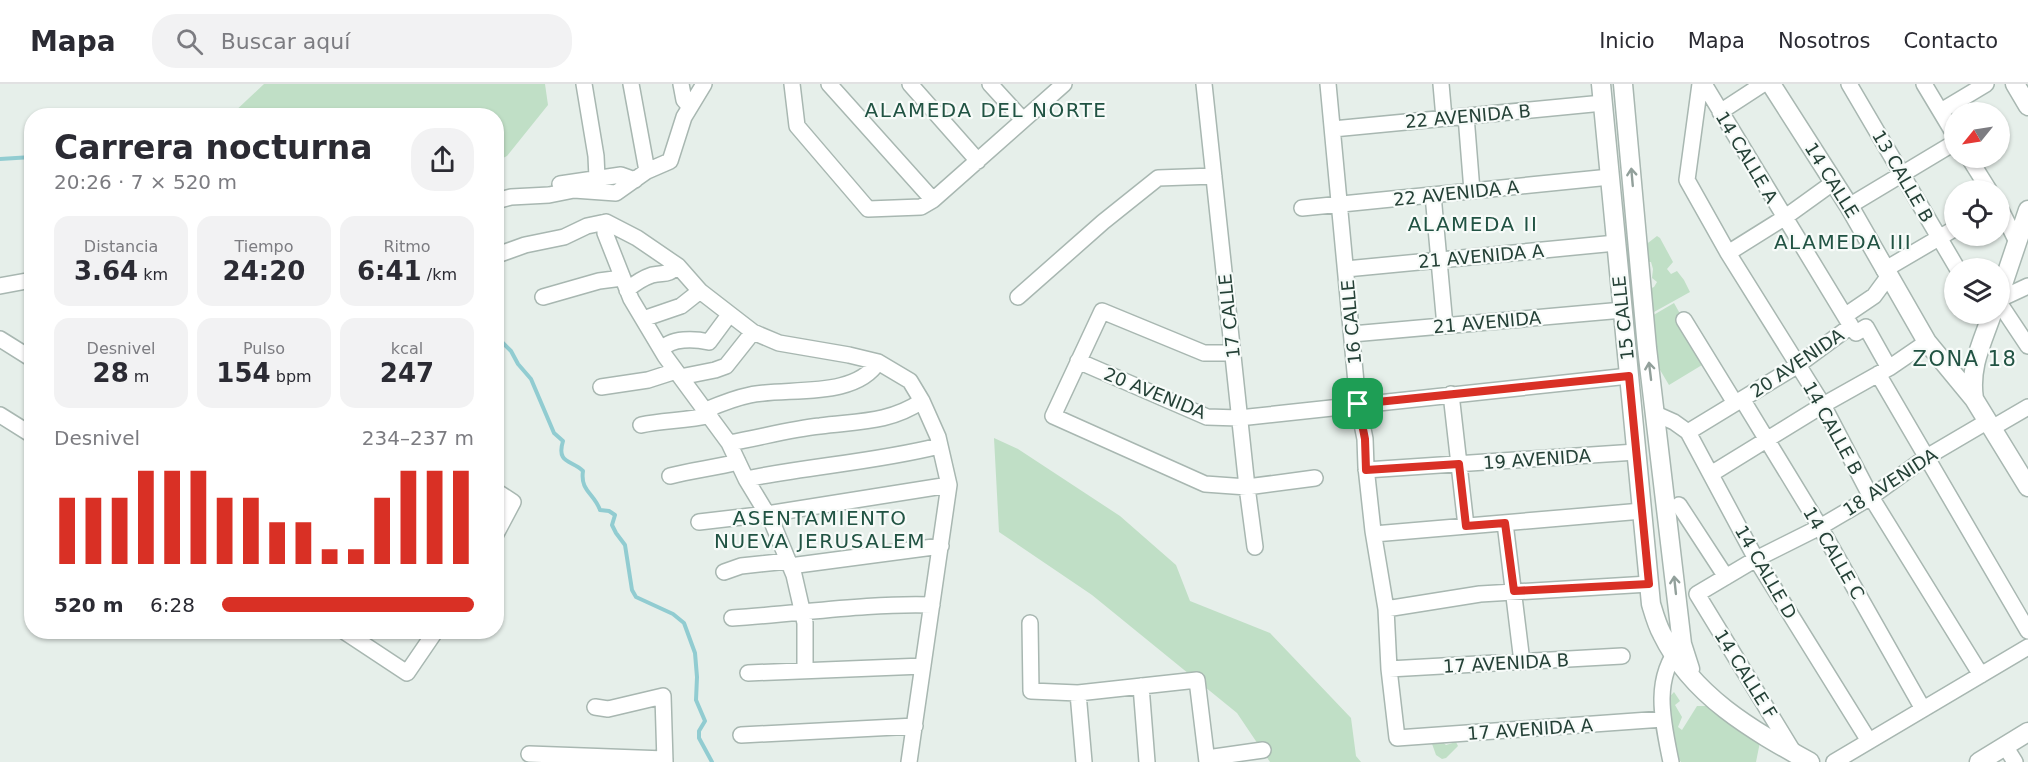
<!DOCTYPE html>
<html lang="es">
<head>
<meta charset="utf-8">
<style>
	:root { --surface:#fff; --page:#f2f2f3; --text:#2b2b33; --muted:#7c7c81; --line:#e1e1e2; --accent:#d93025 }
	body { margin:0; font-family:"DejaVu Sans",sans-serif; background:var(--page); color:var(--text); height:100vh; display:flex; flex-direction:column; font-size:22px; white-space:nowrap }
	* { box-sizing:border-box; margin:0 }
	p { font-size:20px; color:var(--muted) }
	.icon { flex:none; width:33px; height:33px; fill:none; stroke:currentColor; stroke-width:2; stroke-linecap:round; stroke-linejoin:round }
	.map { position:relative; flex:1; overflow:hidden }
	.sheet { position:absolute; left:24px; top:24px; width:480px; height:531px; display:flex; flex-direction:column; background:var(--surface); border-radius:24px; box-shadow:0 2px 4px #0004 }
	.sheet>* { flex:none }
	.needle { width:39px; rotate:240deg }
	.fabs { position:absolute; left:1944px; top:18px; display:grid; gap:12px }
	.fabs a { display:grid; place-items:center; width:66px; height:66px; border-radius:50%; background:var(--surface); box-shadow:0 2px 4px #0004; font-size:30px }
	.pin { position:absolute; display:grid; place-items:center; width:51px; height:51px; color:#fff; margin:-26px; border-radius:12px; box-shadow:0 3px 9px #0006 }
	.round { display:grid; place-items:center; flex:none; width:63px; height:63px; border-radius:24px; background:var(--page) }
	.summary { display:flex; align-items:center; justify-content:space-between; height:102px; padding:0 30px }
	h1 { font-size:33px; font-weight:700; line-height:45px }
	.figures { display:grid; grid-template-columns:repeat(3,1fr); gap:9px; height:102px; padding:6px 30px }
	.figures div { display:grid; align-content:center; border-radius:15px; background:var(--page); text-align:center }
	.figures b { font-size:26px; font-weight:700 }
	.figures small { font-size:16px; font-weight:400 }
	.figures p { font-size:16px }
	.chart { height:168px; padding:12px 30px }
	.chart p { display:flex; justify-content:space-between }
	.chart svg { width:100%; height:108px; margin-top:6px; stroke:var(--accent); stroke-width:6 }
	ul { padding:0 30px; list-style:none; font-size:20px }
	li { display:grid; grid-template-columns:96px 72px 1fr; align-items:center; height:45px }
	li i { height:15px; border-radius:8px; background:var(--accent) }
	header { display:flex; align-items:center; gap:36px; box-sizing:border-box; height:84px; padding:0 30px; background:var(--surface); border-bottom:2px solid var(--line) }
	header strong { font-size:28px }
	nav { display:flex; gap:33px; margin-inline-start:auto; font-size:21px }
	.search { width:420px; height:54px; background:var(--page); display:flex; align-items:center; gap:15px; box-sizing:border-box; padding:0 21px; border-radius:24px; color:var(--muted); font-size:22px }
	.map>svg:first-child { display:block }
	.green { fill:#c0dfc6 }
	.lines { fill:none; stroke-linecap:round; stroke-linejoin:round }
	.stream { stroke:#91ccd1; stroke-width:4 }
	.minor-casing { stroke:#a8b7b1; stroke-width:18 }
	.tertiary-casing { stroke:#a8b7b1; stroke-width:21 }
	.minor { stroke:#fff; stroke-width:15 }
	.tertiary { stroke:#fff; stroke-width:18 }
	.oneway { stroke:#92a09b }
	.route-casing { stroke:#fff; stroke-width:12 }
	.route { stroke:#d93025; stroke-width:8 }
	.labels { text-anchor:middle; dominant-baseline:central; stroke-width:4.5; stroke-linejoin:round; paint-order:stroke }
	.street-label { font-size:18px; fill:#254137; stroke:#f7fbf9 }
	.neighbourhood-label { font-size:20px; letter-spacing:1.5px; fill:#215343; stroke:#f7fbf9 }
	.quarter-label { font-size:21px; letter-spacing:1.5px; fill:#215343; stroke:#f7fbf9 }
</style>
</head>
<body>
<header>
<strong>Mapa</strong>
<div class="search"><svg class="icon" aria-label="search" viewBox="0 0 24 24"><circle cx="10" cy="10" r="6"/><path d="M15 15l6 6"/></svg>Buscar aquí</div>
<nav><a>Inicio</a><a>Mapa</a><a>Nosotros</a><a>Contacto</a></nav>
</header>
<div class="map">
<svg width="2028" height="678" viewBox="0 0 2028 678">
	<rect width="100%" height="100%" fill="#e6efea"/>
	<path class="green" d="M264,0H545L548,21L507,72L497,77L496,32L231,31Z
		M1657,152L1660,154L1673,178L1667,185L1671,190L1677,187L1684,196L1690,208L1654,228L1647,216L1649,205L1654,203L1657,198L1652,194L1653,185L1651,178H1648L1644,162Z
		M1674,219L1707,278L1669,301L1647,264L1645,236Z
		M994,354L1018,365L1120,432L1176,481L1190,517L1270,549L1351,634L1356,672L1361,678H1270L1237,629L1092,511L999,448Z
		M1674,608L1680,617L1675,621L1682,633L1678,643L1682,646L1697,622H1709L1723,635L1760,658L1756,678H1681L1676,672L1664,619Z
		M1439,655L1446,661L1456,658L1458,662L1446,674L1442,675L1436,671L1431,657Z"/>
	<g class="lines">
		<path class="stream" d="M0,75L32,73
			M496,252L511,267L518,280L531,295L554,349L563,357C556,380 572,376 583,387C580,407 594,409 600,426L609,427L615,431L612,441L616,449L625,461L632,506L636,513L673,530L684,539L695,569L697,593L696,616L705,637L699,647V654L712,678"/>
		<g class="minor-casing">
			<path id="minor" d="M584,0L596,72L597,94
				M631,0L647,87
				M681,0L684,16L690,23
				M792,0L797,42L868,125L921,123L933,116L1064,0
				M829,0L933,116
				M910,0L978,77
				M990,0L1023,36
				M1204,0L1247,403L1255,463
				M1328,0L1358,320L1365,355L1366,383L1373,447L1386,525L1389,585L1397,654L1663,635
				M1441,0L1444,34
				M1700,0L1687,96L1728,169L1823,321L1871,413L1981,591
				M1704,0L1851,242L1856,249L1866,243L1889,284
				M1849,0L1957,184
				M1924,0L1954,50
				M1941,27L1986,0
				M1720,28L1763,0
				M1466,32L1472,107
				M1333,45L1603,19
				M1969,74L1989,106
				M560,100L621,91L635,96
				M1433,111L1445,242
				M496,117L511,113L549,111L574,106L616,109L647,87L670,77L684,33L704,0
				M1849,122L1954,59
				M1302,124L1610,93
				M2000,124L2017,158
				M606,138L605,149L631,215L665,272L729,359L746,395L772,438L794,491L805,539V587
				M1728,169L1784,134L1834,98
				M500,170L525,161L564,153L587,142L606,138L637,154L678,182L700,207L753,248L779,259L849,271L878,278L910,297L922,317L938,353L949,401L909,678
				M1346,185L1616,159
				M1884,186L1954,145
				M0,202L32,196
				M627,206C634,200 643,194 652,191C666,188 666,192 678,182
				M543,213L599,197L622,194
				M1018,213L1103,138L1158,94L1214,92
				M2000,215L2028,202
				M2000,220L2028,262
				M1846,231L1874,212L1888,193
				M643,235L681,222L700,207
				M1684,236L1735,319
				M1352,250L1623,226
				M0,255L32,275
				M662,266C670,253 696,255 709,258L729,231
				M1233,269H1204L1102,227L1053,332L1205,400L1247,403L1315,394
				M1078,277L1207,333L1239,334L1629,292
				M1878,290L2028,547
				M682,295L685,292L715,286L726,282L753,248
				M601,303L648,296L676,287
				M1451,310L1466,442
				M1742,315L1820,443L1923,625
				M706,326C720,320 735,314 750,311C788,303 855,315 878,278
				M1656,330L1674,338L1688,348L1756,475L1869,657
				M0,331L32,351
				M641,341C664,336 687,337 710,331
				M1992,344L2028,323
				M1688,348L1798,281L1851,242
				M729,359C759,354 790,345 820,342C858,337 889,339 922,317
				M1366,386L1636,368
				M1711,390L1823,321L1889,284L1927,258
				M670,392C692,386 715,384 738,378
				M746,395C809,382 876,378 939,362
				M496,407L513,418L496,450
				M1679,421L1726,493
				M699,438L767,430L949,401
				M1505,439L1522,578
				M1374,450L1642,427
				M790,482L941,462
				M724,488L741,482L788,477
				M1386,525L1480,510L1649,500
				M732,534C799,530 865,519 932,521
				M1030,539L1031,607L1078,609L1197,596L1207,678
				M345,548L407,589L435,548
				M1389,585L1622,572
				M748,589L923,582
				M1141,602L1147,678
				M1078,609L1084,678
				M595,623L608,625L663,612L665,678
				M741,651L915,642
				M2005,662L2015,678
				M1794,669L1697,510L1756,475L1820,443L1871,413L1925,374L1988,337
				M529,670L665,675
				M1207,674L1263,666
				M1671,678C1663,638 1652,596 1680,562
				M1834,678L2028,563"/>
		</g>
		<g class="tertiary-casing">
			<path id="tertiary" d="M1601,0L1651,520C1654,530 1657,541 1662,550C1692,612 1752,646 1810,678
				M1623,0L1647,264L1682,560L1690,585
				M1771,0L1849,122L1927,258L1974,315L2028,403
				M2015,0L2028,22
				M2000,209L2028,126
				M1974,315C1969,283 1982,259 1992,230
				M1979,678L2028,648"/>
		</g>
		<use href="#minor" class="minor"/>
		<use href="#tertiary" class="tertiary"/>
	</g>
	<defs><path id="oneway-shaft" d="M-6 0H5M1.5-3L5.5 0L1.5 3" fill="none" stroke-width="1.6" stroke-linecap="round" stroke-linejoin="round" transform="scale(1.5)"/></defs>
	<g class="oneway">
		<use href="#oneway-shaft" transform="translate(1632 93) rotate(-95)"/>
		<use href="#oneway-shaft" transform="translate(1650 287) rotate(-97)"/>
		<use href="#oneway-shaft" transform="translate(1675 501) rotate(-96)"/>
	</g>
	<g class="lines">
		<g class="route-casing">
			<path id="route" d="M1629,292L1649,500L1514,507L1505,439L1466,442L1459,380L1366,386L1365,355L1358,320Z"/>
		</g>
		<use href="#route" class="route"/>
	</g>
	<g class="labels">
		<g class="street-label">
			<text transform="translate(1468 32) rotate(-5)">22 AVENIDA B</text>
			<text transform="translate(1747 73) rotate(59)">14 CALLE A</text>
			<text transform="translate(1903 92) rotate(60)">13 CALLE B</text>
			<text transform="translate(1832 96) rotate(58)">14 CALLE</text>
			<text transform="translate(1456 109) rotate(-6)">22 AVENIDA A</text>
			<text transform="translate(1481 172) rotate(-5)">21 AVENIDA A</text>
			<text transform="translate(1229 232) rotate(-96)">17 CALLE</text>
			<text transform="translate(1623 234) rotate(-96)">15 CALLE</text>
			<text transform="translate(1351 238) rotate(-95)">16 CALLE</text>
			<text transform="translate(1487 238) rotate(-5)">21 AVENIDA</text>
			<text transform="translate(1797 279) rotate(-34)">20 AVENIDA</text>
			<text transform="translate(1155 309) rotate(22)">20 AVENIDA</text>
			<text transform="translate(1833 344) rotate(61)">14 CALLE B</text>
			<text transform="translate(1537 375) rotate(-4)">19 AVENIDA</text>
			<text transform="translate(1890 398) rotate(-33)">18 AVENIDA</text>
			<text transform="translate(1834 469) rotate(60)">14 CALLE C</text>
			<text transform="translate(1766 488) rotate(60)">14 CALLE D</text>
			<text transform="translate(1506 579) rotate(-3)">17 AVENIDA B</text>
			<text transform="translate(1746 590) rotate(58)">14 CALLE F</text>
			<text transform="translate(1530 645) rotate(-4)">17 AVENIDA A</text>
		</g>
		<g class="neighbourhood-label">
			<text x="986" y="26">ALAMEDA DEL NORTE</text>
			<text x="1473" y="140">ALAMEDA II</text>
			<text x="1843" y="158">ALAMEDA III</text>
			<text x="820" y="434">ASENTAMIENTO<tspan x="820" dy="23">NUEVA JERUSALEM</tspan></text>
		</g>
		<g class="quarter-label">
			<text x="1965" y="275">ZONA 18</text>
		</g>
	</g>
</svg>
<div class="fabs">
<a><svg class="needle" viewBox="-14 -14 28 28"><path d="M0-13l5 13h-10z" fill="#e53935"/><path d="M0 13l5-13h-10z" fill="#7c7c81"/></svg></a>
<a><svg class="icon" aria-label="locate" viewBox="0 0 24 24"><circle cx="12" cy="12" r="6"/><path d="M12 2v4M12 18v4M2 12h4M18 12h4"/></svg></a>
<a><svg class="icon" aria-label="layers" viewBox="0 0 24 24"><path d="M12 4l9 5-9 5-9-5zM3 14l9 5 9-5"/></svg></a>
</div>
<div class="pin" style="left:1358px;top:320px;background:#1e9e55"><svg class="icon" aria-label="arrive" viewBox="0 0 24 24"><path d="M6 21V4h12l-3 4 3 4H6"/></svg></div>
<section class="sheet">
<div class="summary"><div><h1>Carrera nocturna</h1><p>20:26 · 7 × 520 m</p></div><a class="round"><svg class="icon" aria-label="share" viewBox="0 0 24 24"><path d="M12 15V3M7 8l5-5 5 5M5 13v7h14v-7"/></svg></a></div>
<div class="figures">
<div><p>Distancia</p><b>3.64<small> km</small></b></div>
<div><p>Tiempo</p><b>24:20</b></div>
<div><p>Ritmo</p><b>6:41<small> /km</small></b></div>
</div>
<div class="figures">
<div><p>Desnivel</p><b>28<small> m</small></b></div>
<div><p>Pulso</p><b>154<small> bpm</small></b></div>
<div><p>kcal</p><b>247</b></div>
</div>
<div class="chart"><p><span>Desnivel</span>234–237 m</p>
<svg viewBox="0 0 160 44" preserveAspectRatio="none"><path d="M5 44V17M15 44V17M25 44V17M35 44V6M45 44V6M55 44V6M65 44V17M75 44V17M85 44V27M95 44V27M105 44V38M115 44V38M125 44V17M135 44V6M145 44V6M155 44V6"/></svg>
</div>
<ul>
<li><b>520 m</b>6:28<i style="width:100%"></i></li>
</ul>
</section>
</div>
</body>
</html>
